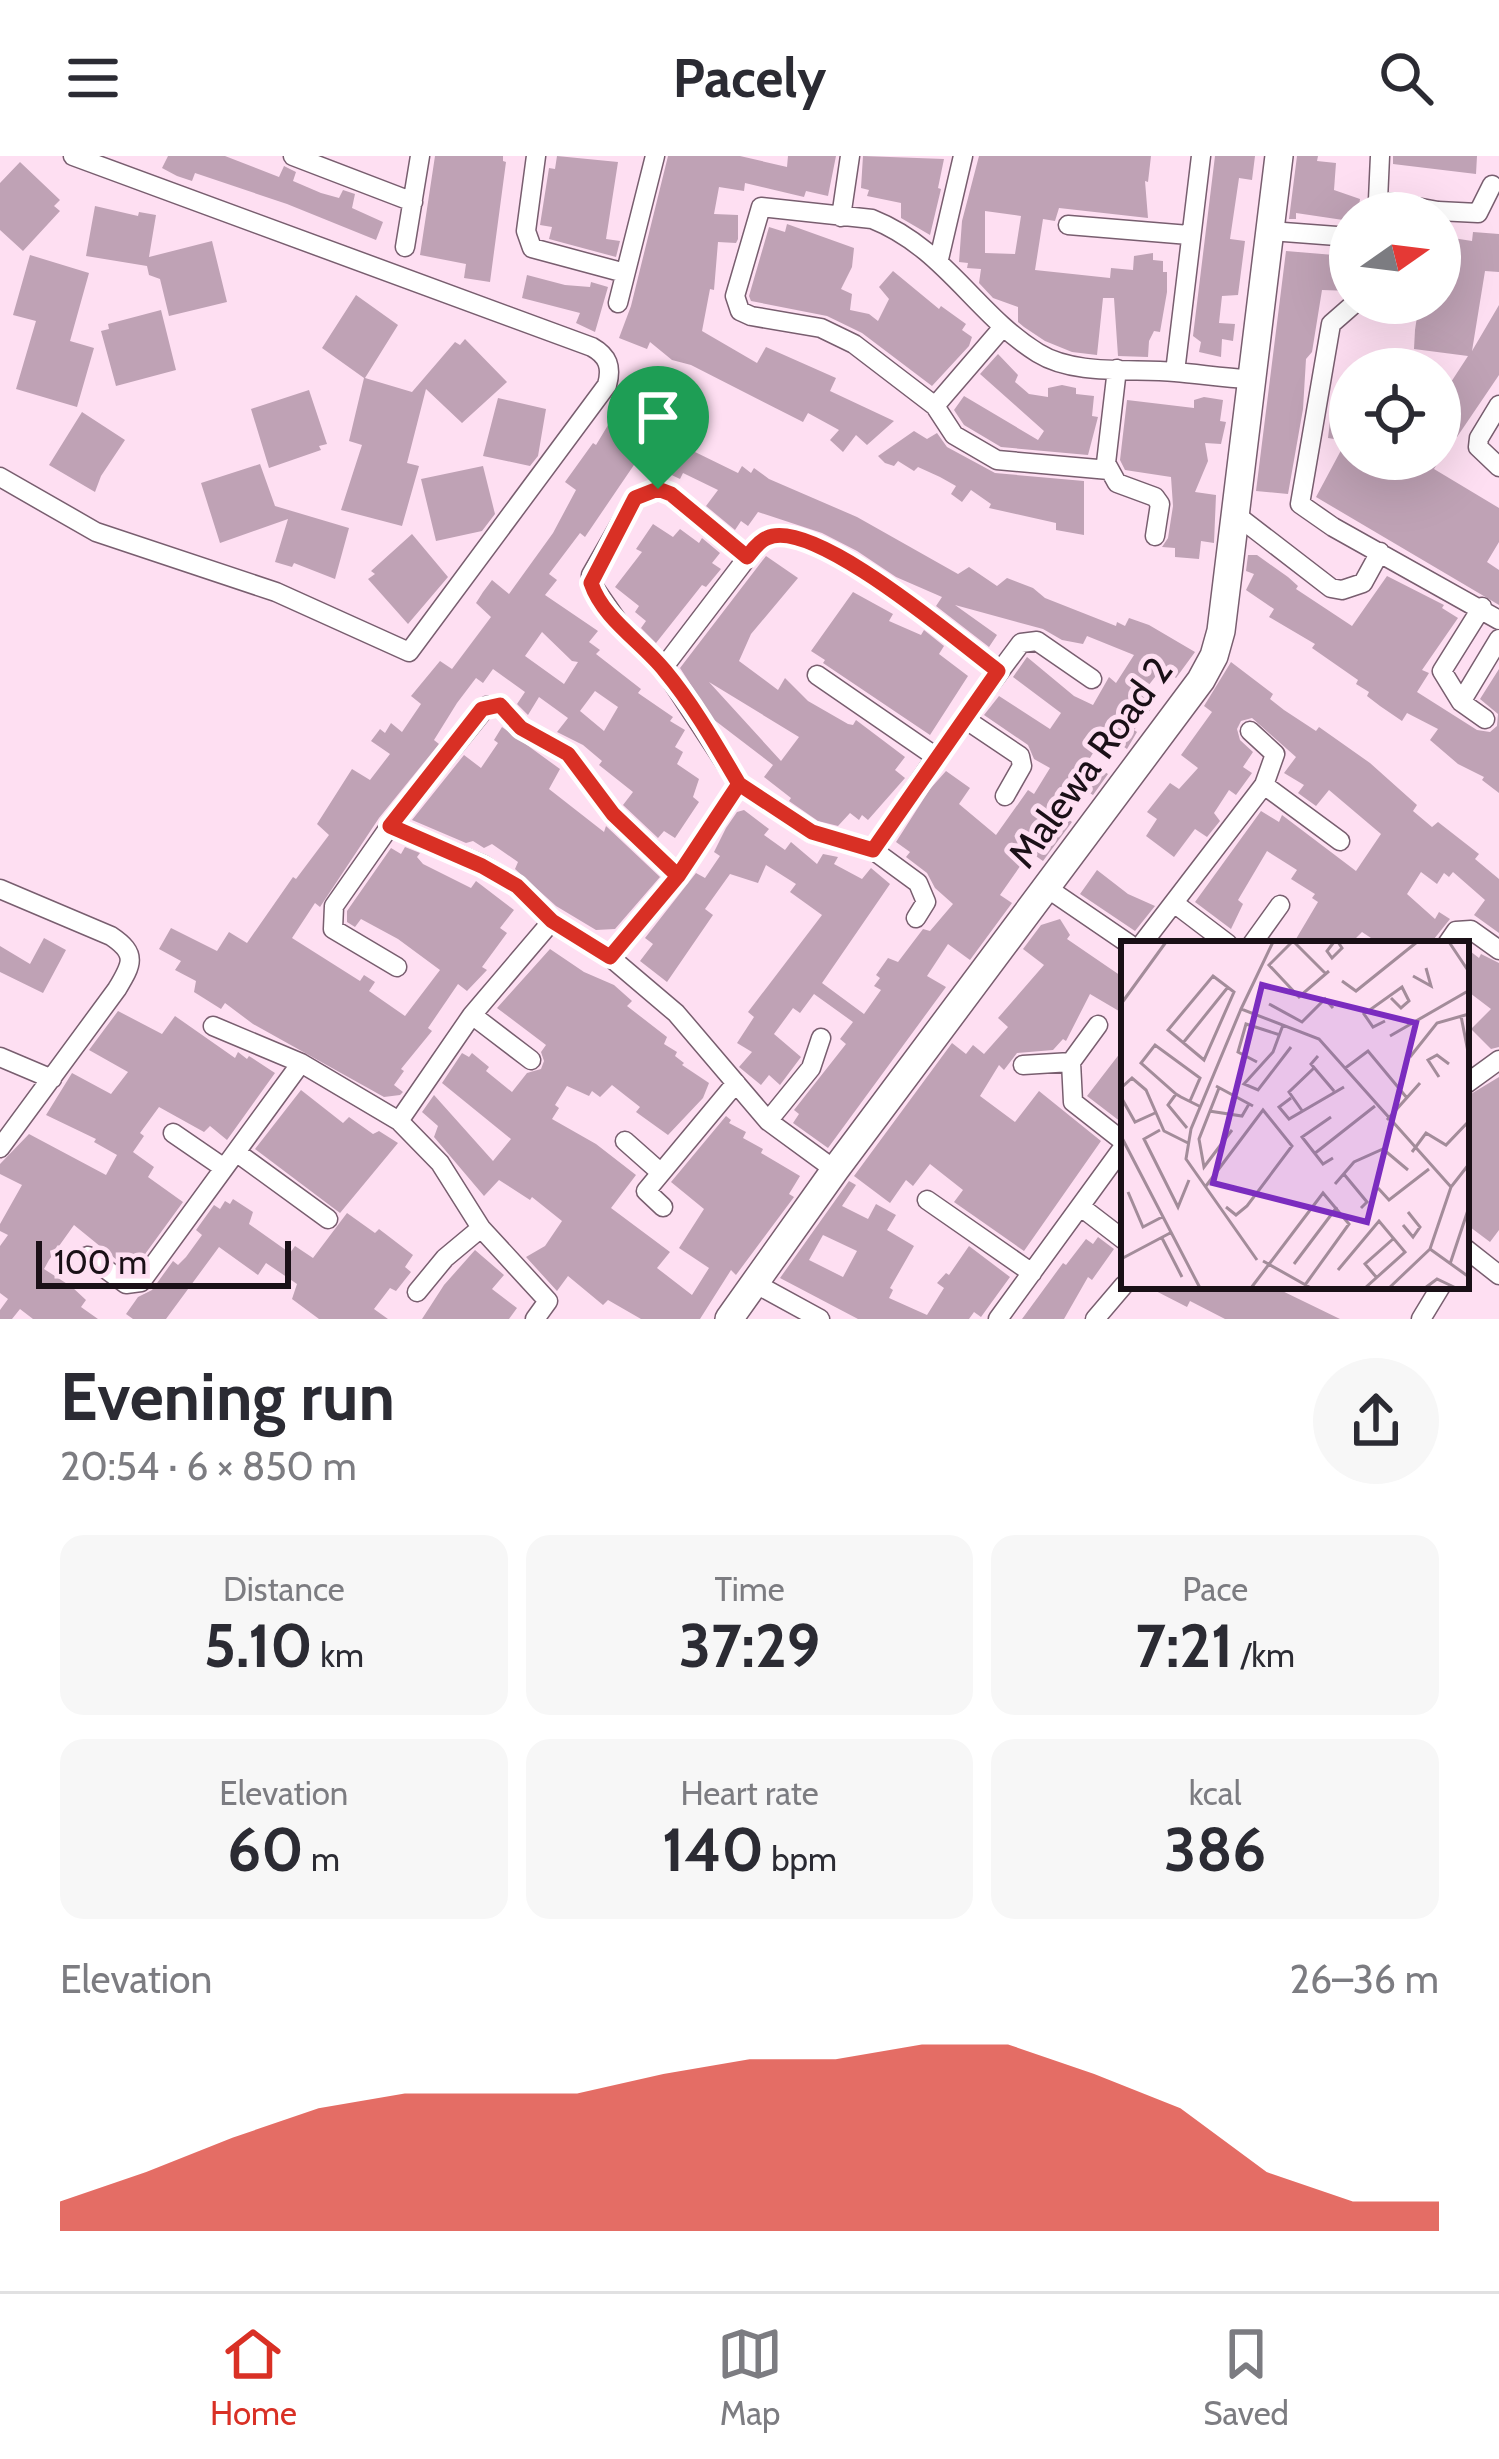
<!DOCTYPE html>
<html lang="en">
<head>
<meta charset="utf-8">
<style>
	:root { --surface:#fff; --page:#f7f7f7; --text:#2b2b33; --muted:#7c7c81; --line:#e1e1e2; --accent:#d93025 }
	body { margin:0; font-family:Cabin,sans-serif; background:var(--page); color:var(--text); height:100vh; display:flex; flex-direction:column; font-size:45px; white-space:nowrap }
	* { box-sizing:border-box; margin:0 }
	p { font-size:39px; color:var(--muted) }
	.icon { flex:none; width:66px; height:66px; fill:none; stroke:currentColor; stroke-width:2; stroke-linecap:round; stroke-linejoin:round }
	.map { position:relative; height:1163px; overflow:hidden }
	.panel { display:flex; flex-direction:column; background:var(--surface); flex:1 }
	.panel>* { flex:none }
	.needle { width:78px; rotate:76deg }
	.tools { position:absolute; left:1329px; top:36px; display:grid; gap:24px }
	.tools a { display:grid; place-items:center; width:132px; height:132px; border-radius:50%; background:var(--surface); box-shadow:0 12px 48px #0002; font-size:60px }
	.scale { position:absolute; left:36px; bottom:30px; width:255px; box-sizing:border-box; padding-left:12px; border:6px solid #1a1017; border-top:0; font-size:33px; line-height:42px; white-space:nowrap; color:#1a1017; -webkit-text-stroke:9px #fedff2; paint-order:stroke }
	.pin { position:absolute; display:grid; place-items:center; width:102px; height:102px; color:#fff; margin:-123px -51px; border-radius:50% 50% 50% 0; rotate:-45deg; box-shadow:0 0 12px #0007 }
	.pin .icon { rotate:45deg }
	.round { display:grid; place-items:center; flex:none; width:126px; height:126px; border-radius:63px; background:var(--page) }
	.head { display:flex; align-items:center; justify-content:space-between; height:204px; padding:0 60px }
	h1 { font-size:66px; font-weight:700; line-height:90px }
	.stats { display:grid; grid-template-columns:repeat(3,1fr); gap:18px; height:204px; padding:12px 60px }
	.stats div { display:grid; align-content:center; border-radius:24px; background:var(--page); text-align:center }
	.stats b { font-size:60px; font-weight:700 }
	.stats small { font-size:33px; font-weight:400 }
	.stats p { font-size:33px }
	.chart { height:336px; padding:24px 60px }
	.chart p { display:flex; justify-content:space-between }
	.chart svg { width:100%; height:216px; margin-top:12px; fill:var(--accent); opacity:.7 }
	header { display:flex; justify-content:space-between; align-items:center; height:156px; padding:0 60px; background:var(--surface); font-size:54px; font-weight:700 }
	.tabs { display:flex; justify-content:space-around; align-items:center; height:168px; border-top:3px solid var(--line); background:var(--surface); font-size:33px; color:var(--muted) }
	.tabs a { display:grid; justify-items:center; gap:6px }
	.tabs .active { color:var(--accent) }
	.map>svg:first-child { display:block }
	.building { fill:#bfa2b5; fill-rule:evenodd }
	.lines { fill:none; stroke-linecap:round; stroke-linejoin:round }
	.minor-casing { stroke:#785e6f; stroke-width:21 }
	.secondary-casing { stroke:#785e6f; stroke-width:30 }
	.minor { stroke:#fff; stroke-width:18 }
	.secondary { stroke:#fff; stroke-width:27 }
	.route-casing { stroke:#fff; stroke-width:24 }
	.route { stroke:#d93025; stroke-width:15 }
	.labels { text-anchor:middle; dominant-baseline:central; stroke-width:10; stroke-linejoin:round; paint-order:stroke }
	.street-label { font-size:39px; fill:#1a1017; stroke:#fedff2 }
	.inset-road { fill:none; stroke:#a38c9a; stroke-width:3 }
	.view { fill:#7b2cbf; fill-opacity:0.15; stroke:#7b2cbf; stroke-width:6 }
	.inset-edge { fill:none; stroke:#1a1017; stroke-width:6 }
</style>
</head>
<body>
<header><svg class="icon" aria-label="menu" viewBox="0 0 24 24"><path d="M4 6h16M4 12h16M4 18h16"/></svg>Pacely<svg class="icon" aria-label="search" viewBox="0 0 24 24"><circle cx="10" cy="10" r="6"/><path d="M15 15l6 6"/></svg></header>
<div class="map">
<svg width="1499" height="1163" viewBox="0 0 1499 1163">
	<rect width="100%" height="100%" fill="#fedff2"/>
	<path class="building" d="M168,0H225L279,21L284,10L296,16L293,25L321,37L339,42L343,34L355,38L352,52L383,66L376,84L287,48L195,17L192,25L177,20L162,12Z
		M435,0H503V5L506,6L490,126L464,122L466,108L420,99Z
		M557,0L618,6L606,83L620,85L616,101L549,83L552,71L540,69L549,12L555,13Z
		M668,0H740L787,11L788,0H836L828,40L806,35L804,41L745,27L744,35L719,31L714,58L738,59V83L736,87L718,86L714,134L710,133L702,175L757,207L766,191L836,222L830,235L894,265L867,289L856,279L843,296L830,284L839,274L808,257L803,266L691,209L672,204L650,186L647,193L619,182L631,150Z
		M863,0L944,3L938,32L941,33L930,79L901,62V47L867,40L869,34L861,32Z
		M979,0H1151L1148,26L1145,25L1148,62L1059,52L1055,65L1043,63L1035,114L1110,122L1111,112L1133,114L1134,100L1153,97V104L1163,105V116H1167V136L1160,176L1154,175L1149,185L1148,201L1118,200L1114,142H1103L1097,199L1072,196L1045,185L1024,171L1018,166V151L993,142L979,127L981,113L967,112L968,107L959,106L962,65ZM985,55L1021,60L1015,98L985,97Z
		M1215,0H1255L1252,24L1239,22L1230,83L1245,85L1238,139L1222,140L1219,167L1235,168L1233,185L1222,183L1221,201L1199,196L1201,186L1193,180Z
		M1297,0H1318L1317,5L1336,7L1334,34L1360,43L1358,57H1350V65L1296,57V63H1289Z
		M1393,0H1477L1476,18L1393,8Z
		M20,6L60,44L54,50L60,55L23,95L0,74V27Z
		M95,50L138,60L139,56L156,59L149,101L212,85L227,146L169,160L160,123L149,119L147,110L86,100Z
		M787,68L854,92L852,111L841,133L852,138L850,154L869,158L878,165L889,143L879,131L893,115L939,153L941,150L966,168L962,174L972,181L969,190L932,230L862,177L827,160L751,145L749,140L769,71L785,76Z
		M1473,76L1499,78V116L1485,115L1472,195L1499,149V219L1457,281L1440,271V243L1468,200L1414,193L1415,174L1419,147H1440V80L1472,85Z
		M1286,95L1334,99V105L1350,111V135L1322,134L1312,196L1306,203L1303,253L1288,338L1256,335Z
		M30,99L89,117L70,185L94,192L77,251L16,233L36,165L13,159Z
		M527,119L565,129L590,131L591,126L608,131L595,176L576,167L580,157L522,142Z
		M356,139L398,169L365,222L412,236L455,186L460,189L465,183L507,226L462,267L426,233L407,307L419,310L402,370L341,354L362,289L349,285L364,222L322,192Z
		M161,154L176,214L116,230L101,175L109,173L108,168Z
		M998,198L1018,219L1015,226L1029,238L1048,241V232L1062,229L1076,232V238L1094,240L1092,260L1098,261L1088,299L1001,291L964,269L954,254L964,240L1038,284L1044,275L980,218Z
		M309,234L327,288L319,290L321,294L269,312L251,253Z
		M1333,240L1350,243V303H1440L1434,313L1499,352V386L1487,406L1499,414V449L1316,341L1346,285L1328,282Z
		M1204,241L1223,244L1220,265L1226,266L1221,288L1205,287L1208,305L1195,336L1216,339L1214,387L1201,385L1199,403L1175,401V392L1162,391L1168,382L1173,350L1171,321L1125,314L1120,304L1127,244L1194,252V244Z
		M498,242L546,253L538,300L530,310L483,300Z
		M622,246L649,263L644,271L684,291L689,280L701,286L695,296L738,317L742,310L751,317L754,312L769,323L857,361L958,418L969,411L997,430L1007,422L1033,432L1045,442L1116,470L1117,466L1125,470L1129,462L1149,469L1195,496L1176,522L1162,512L1141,539L1154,549L1134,574L1137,576L1127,593L1105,578L1088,605L1108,618L1093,639L1067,624L1053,652L1072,666L1043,705L1030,696L1000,739L1012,747L970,804L948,788L927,820L946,831L828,992L793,967L799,958L794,954L846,888L840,883L853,866L814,838L800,857L793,852L774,878L801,901L780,929L769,919L761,929L739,911L752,896L737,887L754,861L748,856L822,759L790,736L796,728L766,709L758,727L730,718L705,753L713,759L667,826L640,805L653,788L645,782L696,717L705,722L720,700L714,696L726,672L737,656L744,654L769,673L764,679L785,694L791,686L817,708L823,698L838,701L834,708L862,723L871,712L890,728L822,827L864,858L881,834L874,830L880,822L876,819L888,802L898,806L923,773L930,775L953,748L935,732L927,717L906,701L910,696L896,686L930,633L946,615L970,632L959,648L996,679L1028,634L1034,638L1050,612L1034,603L1028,589L984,559L999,540L1050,573L1061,557L1013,521L1027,501L1074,540L1093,549L1109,521L1116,527L1134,499L1087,480L1083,488L1062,484L1043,473L955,449L997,479L989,491L936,450L942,441L896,421L857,395L822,377L758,356L748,370L741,365L735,374L706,350L718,334L683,317L680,323L638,303L585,381L580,377L549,418L557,424L545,439L598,475L589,486L600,494L596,498L641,533L638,537L673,561L670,565L685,574L675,591L683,596L677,608L699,623L693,641L699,646L675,682L664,675L658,682L623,649L633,636L599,609L602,605L583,589L557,576L568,562L539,541L528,559L517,548L525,536L493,513L483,527L476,522L457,547L434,584L439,588L379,662L320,751L315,747L292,782L360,825L364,819L375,826L369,835L405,860L440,814L398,783L361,763L355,771L347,766V755L391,692L401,698L405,691L420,697L417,701L423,708L471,732L476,725L514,754L500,772L507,777L482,811L487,814L467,835L458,828L428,872L432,875L401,913L404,915L394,929L403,936L400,939L384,941L253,868L225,847L221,853L194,836L196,825L175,814L181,805L159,793L171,772L217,795L229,776L247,787L293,721L296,723L329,679L317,668L352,613L370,624L390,598L371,585L380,573L385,577L391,567L402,576L421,548L411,540L440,505L452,513L491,461L476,447L483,436L492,424L509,438L553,377L576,334L565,326L593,287L596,289ZM542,476L572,505L578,506L564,528L525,500ZM595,535L618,551L604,575L580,555Z
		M82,256L125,284L101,320L95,336L49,309Z
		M914,275L927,283L937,277L947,291L995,317L1084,325V379L1056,374V367L989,352L991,348L971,334L962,346L951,338L956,330L940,321L918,311L914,315L898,305L894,310L885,307L878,300Z
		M260,308L275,350L349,372L335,423L294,407L292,411L275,406L288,363L220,387L201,327Z
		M483,310L495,358L482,375L436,385L421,323Z
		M653,368L673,381L680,373L699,387L702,382L720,397L712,407L721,413L706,431L702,429L656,487L641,472L646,465L635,456L639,450L615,431L642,396L636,393Z
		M412,378L448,421L408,468L368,423L375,418L371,415Z
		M1248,399H1257L1288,421L1298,430L1296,433L1352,470L1387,420L1444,449L1442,452L1458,462L1422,514L1429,517L1417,536L1477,574L1490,576L1497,570L1498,558L1480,543L1499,513V637L1482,624L1484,621L1458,608L1430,584L1438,573L1407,557L1402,565L1380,550L1367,540L1369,536L1356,528L1358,524L1312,492L1315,488L1269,461L1274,453L1246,434L1254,418L1246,415Z
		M766,400L798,422L751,478L739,505L778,534L785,522L808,545L848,568L853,569L856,564L905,601L895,614L905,622L868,664L862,659L859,664L850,657L838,670L818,665L789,645L791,642L764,621L773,609L713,563L680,512ZM709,526L799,581L781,605Z
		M853,436L893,458L889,465L921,479L924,474L944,490L939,498L968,520L930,579L823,507L825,504L811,495Z
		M1231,506L1273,538L1270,543L1284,554L1316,575L1319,571L1370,607L1417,649L1413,655L1432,671L1438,666L1479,698L1475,703L1499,723V777L1474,759L1485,744L1453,716L1449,721L1444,717L1437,728L1421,716L1407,738L1435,763L1439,756L1450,763L1430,788H1380L1362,776L1350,788H1293L1318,746L1312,742L1315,738L1291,723L1297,714L1267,695L1238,744L1243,748L1231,773L1195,746L1261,655L1279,666L1282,659L1356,715L1381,678L1329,634L1316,650L1298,637L1304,629L1284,617L1296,601L1252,562L1241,565L1237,573L1240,584L1253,596L1243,611L1252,617L1236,639L1229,634L1214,657L1220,665L1207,681L1195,673L1174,701L1146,680L1157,663L1147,656L1170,627L1179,633L1198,612L1181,599L1212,556L1204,550Z
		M502,571L560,613L549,633L604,676L606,670L660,721L615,773L596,774L556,750L515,713L518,706L492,688L484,692L473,685L466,687L412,664L464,599L481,612L498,587L494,584Z
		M1097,714L1128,738L1155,750L1135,775L1080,738Z
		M1060,763L1070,779L1067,783L1124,822V858L1090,838L1066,885L1063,883L1053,894L1017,897L1004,914L999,909L980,940L1015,966L1039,935L1101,985L1024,1095L954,1046L963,1034L930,1008L913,1030L906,1024L890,1047L854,1020L952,887L966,898L973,889L984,898L1008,871L998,862L1044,809L1023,793L1041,769Z
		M44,782L66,794L43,837L0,816V790L30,808Z
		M1466,792L1479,802L1481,798L1499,807V891L1491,893L1471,873L1491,853L1466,834Z
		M550,793L584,816L614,829L632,845L627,850L667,881L664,888L677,896L675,900L684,907L682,909L709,927L703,942L668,979L636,956L640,951L612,929L600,941L592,935L589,940L567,930L555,949L559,952L552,963L596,988L636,1019L611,1052L670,1096L657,1112L692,1139L709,1112L679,1092L704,1053L671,1026L726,960L731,964L729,967L746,976L743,982L763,993L761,997L800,1020L789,1038L794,1041L736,1119L731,1114L700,1163H641L608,1144L603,1149L568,1120L557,1135L526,1101L545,1090L562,1065L532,1041L530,1044L499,1024L484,1040L434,981L438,970L422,956L434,939L493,1005L511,983L442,927L462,897L469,901L472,897L489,911L486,915L512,936L527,917L541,913L544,905L541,896L546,889L497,852Z
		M118,855L162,878L175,860L235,902L238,896L247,903L249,900L275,917L227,984L210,970L204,976L159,951L140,977L144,980L133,996L154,1011L148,1021L183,1046L140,1105L135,1101L128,1113L74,1069L49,1104L44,1113L72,1131L86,1144L81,1151L98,1163H33L20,1153L12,1163H0V1154L8,1143L0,1137V1090L8,1079L0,1075V1068L22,1029L0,1018V1008L29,978L106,1019L117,999L94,986L96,983L46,959L72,917L111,938L128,916L89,894Z
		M1124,892V963L1121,966L1087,940Z
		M1499,921V1074L1490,1086L1466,1068V941Z
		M301,934L343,967L349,961L373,978L379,975L398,987L340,1057L255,993Z
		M849,1025L856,1029L842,1050L868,1063L876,1048L896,1059L887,1074L914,1090L890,1132L893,1134L889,1142L927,1159L944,1132L937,1127L946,1117L949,1119L969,1090L1010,1121L981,1161L974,1156L969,1163H858L780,1122ZM823,1079L857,1095L843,1121L809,1104Z
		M233,1043L253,1056L249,1068L290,1097L295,1090L313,1102L347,1057L375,1077L379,1073L413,1099L405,1111L411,1116L396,1135L390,1132L374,1153L388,1163H319L292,1143L297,1128L266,1107L258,1119L219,1091L166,1163H133L126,1158L138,1141L152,1134L173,1105L178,1109L186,1101L202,1079L196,1074L214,1049L220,1053L225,1045L230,1048Z
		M1098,1081L1114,1093L1092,1124L1088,1121L1064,1163H1022L1063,1107L1066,1109L1086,1083L1093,1088Z
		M475,1094L504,1119L492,1133L517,1152L509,1163H422L444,1129Z
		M1146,1130H1272L1340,1163H1225L1190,1145L1187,1151Z"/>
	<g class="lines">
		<g class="minor-casing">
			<path id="minor" d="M293,0L413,46
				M536,0L526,75L532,92L625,117
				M1378,44L1380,0
				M1377,57L1378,44L1438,55L1478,57L1492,29
				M841,61L850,0
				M1068,69L1189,79
				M1270,75L1350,81
				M405,91L420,0
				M939,103L963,0
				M618,147L655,0
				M1355,147L1331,168L1300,348L1333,371L1499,464
				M1117,213L1106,307L1117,327L1155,341L1160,348L1155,380
				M1175,216L1201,0
				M1499,249L1479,282L1478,291L1499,311
				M935,250L1003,171
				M1109,314L997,304L954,279L935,250L854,188L821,172L751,160L740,155L735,140L761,51L872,63C945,92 975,158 1038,197C1075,220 1133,212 1175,216C1200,218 1224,222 1249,223
				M0,321L96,376L276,436L409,496L607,229C612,211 608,200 592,191L73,0
				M1235,358L1331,432L1342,434L1363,427L1380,396
				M747,402L671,338L659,333L635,342L591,419V427L623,473L663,512L739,628L812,677L873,694L918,727L926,746L916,762
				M1482,451L1442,515L1461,546L1485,563
				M663,512L753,394C758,390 762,384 767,382C813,361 960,486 998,515
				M817,519L936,601
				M1461,546L1499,483
				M965,563L1020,600L1022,610L1005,640
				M1264,629L1340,685
				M390,670L483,709L517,730L552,765L610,801L676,857L768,965L835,1014
				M873,694L936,601L1021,487L1037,485L1092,523
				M1047,732L1129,788
				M0,733L111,780C138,798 132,808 117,833L0,992
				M1174,747L1228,788
				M1142,788L1264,629L1275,598L1250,575
				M1252,788L1280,749
				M1447,788L1456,775L1471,774L1499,794
				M610,801L678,720L739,628
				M397,811L333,773L334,750L390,670L487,550L500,549L521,571L568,598L613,658L678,720
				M472,859L531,904
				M1098,869L1071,906L1073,946L1124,986
				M213,870L301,907L399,965L440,1007L481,1072L548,1145L535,1163
				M0,901L52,923
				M1023,909L1071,906
				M1466,928L1499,904
				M399,965L472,859L552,765
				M768,965L811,912L821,882
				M173,977L224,1012
				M625,985L660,1016
				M236,996L328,1063
				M927,1044L1032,1117
				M663,1051L646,1035L736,927
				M1081,1051L1124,1084
				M1466,1093L1499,1119
				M88,1100L126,1128L141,1126L301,907
				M756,1128L820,1163
				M417,1136L445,1102L481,1072
				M998,1163L1124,990
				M1095,1163L1124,1129
				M1421,1163L1441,1130"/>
		</g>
		<g class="secondary-casing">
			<path id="secondary" d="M729,1163L835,1014L1201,524L1214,500L1221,475L1279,0"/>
		</g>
		<use href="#minor" class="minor"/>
		<use href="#secondary" class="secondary"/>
	</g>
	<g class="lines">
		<g class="route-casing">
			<path id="route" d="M658,333L635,342L591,427C603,463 642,486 665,515C694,550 716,589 739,628L678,720L610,801L552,765L517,730L482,710L390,670L482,553L500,549L521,572L568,598L613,658L678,720L739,628L812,676L873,694L998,515C960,487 813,360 767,382C759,385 752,395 747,401L671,338L658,333"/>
		</g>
		<use href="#route" class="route"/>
	</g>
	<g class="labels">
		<g class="street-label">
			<text transform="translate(1090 606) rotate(-54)">Malewa Road 2</text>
		</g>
	</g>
	<g transform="translate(1121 785)">
		<rect width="348" height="348" fill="#fedff2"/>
		<path class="inset-road" d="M152,1L120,68L198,98L330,246M171,1L148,24L178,56L208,30M173,1L205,33M213,1L206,10L211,17L221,7L217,1M328,1L348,31M92,35L113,51L83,119L47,89ZM292,35L310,45L305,27M221,40L235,50L296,1M0,63L45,1M148,63L181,81L204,58L212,67M120,68L70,188L65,218L136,319M340,75L348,116M264,80L252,86L243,73L281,46L288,60L280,67L270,57M162,84L152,111L123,143L137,149L170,106M269,95L347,50M62,102L107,46M197,115L190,123L213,150M289,116L316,82L348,73M136,121L117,111L125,83L159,94M223,128L247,110L286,157M318,136L307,119L316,114L328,123M95,145L132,165M0,147L11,137L25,149L43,190L67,202M98,147L78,198L83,226L111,189M55,153L47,164L66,187M0,156L14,181L34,172M170,157L158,166L168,178L223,146M69,160L79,137L34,104L20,122L55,153L60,156L78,165M88,170L121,175L128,163M182,171L168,151L193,127M210,176L181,196L202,223L212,217M266,179L299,142M39,189L23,198L57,266L68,239M0,195L79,347M291,211L305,192L325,204L348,180M193,213L254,165M222,232L246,261L240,267M214,243L233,221L262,208L287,229M85,245L142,169L171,205L126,265L115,274L105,266M257,247L268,259L308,228M7,251L22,286L43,275M282,284L292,296L299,286L287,271M41,297L61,336M309,308L348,336M0,318L51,291M142,320L190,347M173,323L216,266M329,323L348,266M217,329L258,280L284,311L244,347M256,337L244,323L272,298M130,347L202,252L228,283L184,344M268,347L309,308L330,246L348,223M304,347L316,338L335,347"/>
		<path class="view" d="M141,44L295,82L246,281L92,242Z"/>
		<rect width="348" height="348" class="inset-edge"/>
	</g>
</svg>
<div class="tools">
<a><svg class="needle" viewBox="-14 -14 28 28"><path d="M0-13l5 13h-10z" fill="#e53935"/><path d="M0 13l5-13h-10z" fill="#7c7c81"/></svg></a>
<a><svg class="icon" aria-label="locate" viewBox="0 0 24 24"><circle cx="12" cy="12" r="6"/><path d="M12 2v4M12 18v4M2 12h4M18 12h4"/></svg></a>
</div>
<div class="scale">100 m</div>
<div class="pin" style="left:658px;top:333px;background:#1e9e55"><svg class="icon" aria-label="arrive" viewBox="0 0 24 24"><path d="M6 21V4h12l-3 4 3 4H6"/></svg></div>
</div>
<section class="panel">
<div class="head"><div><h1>Evening run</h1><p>20:54 · 6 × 850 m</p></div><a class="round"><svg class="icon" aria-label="share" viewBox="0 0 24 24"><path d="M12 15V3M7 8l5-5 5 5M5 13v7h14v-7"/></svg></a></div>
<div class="stats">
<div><p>Distance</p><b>5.10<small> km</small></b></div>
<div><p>Time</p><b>37:29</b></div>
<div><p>Pace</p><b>7:21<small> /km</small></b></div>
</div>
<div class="stats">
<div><p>Elevation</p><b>60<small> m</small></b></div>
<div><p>Heart rate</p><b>140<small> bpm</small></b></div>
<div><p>kcal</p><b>386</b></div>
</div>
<div class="chart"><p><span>Elevation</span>26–36 m</p>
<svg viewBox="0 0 160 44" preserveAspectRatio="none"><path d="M0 44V38L10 32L20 25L30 19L40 16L50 16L60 16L70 12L80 9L90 9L100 6L110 6L120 12L130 19L140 32L150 38L160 38V44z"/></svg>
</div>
</section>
<nav class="tabs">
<a class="active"><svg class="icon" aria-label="home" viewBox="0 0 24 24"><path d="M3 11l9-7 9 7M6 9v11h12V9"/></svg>Home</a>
<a><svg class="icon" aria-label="map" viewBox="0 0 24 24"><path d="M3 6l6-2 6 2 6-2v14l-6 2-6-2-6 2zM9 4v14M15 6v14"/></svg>Map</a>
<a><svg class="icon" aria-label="saved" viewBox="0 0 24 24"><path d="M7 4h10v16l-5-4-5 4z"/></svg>Saved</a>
</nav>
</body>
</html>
